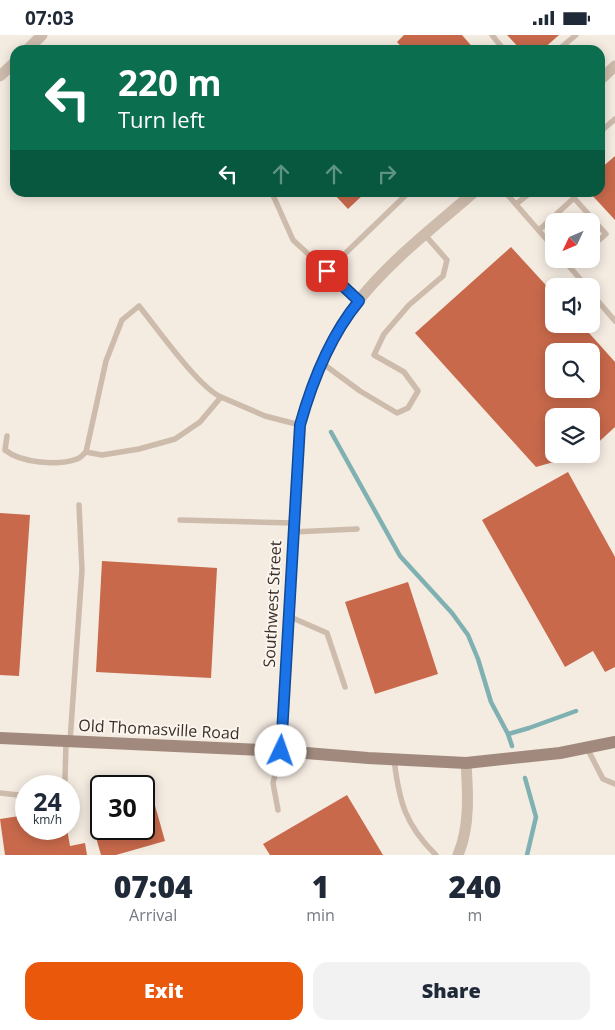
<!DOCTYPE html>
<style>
body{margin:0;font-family:"Open Sans",sans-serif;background:#f2f2f3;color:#1f2937;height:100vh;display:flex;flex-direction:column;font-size:19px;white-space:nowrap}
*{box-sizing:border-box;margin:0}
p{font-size:16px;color:#747a83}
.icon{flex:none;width:28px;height:28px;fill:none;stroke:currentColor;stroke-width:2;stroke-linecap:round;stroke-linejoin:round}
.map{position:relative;height:820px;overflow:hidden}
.sheet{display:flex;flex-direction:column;background:#fff;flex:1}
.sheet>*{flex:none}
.banner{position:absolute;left:10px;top:10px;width:595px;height:152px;border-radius:15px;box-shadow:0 2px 12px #0003;background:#0b6e4f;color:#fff;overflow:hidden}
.needle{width:32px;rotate:226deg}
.tools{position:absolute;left:545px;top:178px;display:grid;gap:10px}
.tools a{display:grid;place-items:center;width:55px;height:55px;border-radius:10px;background:#fff;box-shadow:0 2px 12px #0003;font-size:25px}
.speed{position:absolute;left:15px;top:740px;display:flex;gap:10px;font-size:25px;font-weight:700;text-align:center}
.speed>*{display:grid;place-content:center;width:65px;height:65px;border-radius:50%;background:#fff;box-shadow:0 2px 12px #0003;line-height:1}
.speed small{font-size:12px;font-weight:400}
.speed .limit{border:2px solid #111;border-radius:8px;background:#fff;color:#111}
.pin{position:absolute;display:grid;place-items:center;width:42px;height:42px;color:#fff;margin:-21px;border-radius:10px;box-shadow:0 2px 8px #0006}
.me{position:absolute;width:55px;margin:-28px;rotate:3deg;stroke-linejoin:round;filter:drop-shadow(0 0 4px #0008)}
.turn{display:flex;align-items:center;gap:18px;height:105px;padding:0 25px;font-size:22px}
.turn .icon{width:65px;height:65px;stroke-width:2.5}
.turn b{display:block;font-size:35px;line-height:42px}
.lanes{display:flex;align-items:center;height:48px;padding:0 25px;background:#0003;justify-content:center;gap:25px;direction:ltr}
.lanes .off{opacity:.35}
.eta{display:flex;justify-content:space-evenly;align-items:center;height:85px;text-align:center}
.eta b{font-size:30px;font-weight:800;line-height:35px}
.button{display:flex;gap:10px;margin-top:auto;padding:10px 25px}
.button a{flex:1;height:58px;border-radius:15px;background:#ea580c;color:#fff;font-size:20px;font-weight:800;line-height:58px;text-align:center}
.button a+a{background:#f2f2f3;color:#1f2937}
.status{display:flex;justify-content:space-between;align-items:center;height:35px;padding:0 25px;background:#fff;direction:ltr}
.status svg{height:14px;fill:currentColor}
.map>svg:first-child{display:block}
</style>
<div class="status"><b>07:03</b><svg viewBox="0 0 49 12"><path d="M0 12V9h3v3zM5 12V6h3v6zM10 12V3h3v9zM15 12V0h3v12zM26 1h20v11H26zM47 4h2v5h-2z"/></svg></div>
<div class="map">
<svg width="615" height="820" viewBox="0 0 615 820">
<rect width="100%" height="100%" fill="#f4ebe1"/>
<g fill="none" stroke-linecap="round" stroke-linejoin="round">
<g stroke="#7fb0b2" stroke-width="4.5">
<polyline points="331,397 400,521 452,578 468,600 478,624 491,667 508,699 512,711"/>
<polyline points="508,699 529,693 576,676"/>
<polyline points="525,743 536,782 527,820"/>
</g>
</g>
<g fill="#c8694b" fill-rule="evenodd">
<polygon points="404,0 462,0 475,15 404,15 397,7"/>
<polygon points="507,0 559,0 542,15 521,15"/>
<polygon points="615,121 615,185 590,158 600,158 600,134"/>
<polygon points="333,158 365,158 348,174"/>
<path d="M511,212L554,259V289H581L615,327V392L591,414V381H554V419H582L536,432L415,298ZM554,316H591V354H554Z"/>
<polygon points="568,437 615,522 615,632 605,637 593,616 565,632 482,485"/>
<polygon points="0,478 30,480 19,641 0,640"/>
<polygon points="102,526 217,533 211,643 96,637"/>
<polygon points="408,547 438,639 375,659 345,567"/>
<polygon points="347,760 383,820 270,820 263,809"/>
<polygon points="154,767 165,806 116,820 101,820 91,785 101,782 101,794 144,794 144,770"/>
<polygon points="26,780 26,794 67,794 70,811 85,808 87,820 5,820 0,784"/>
</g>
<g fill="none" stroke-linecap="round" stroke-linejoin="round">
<g stroke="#cdbbac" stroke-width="5.5">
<polyline points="492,0 504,15"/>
<polyline points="558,15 576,0"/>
<polyline points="600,97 615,84"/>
<polyline points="272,158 293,205 359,266"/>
<polyline points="506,158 554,213"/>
<polyline points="516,169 530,158"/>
<polyline points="539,195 574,163 606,199 591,212"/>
<polyline points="563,224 586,251"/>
<polyline points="569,231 578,224"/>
<polyline points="327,236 408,158"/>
<polyline points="591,258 615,286"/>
<polyline points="322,328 360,356 397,378 408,373 418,356 404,337 374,320 384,299 409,270 443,241 447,225 425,200"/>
<path d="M221,362L200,387L175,404L139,414L102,420L86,417L106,326L122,285L139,271C157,293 198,352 221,362L265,381L300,390"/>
<path d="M7,401L5,415C21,428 58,431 77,424C81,423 83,419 86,417"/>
<polyline points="180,485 293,488"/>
<polyline points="293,497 357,494"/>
<polyline points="288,581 327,598 345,652"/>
<polyline points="70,706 82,535 79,470"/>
<polyline points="587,713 603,744 615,749"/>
<path d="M394,724C399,766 405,790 436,820"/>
<polyline points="58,751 65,745 66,707"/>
<polyline points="0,758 18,760 26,759"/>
<polyline points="278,775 273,748 281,716"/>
</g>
<g stroke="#cdbbac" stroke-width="11">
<polyline points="27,15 42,0"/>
<polyline points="0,41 15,27"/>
<polyline points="600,45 615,31"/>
<path d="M281,716L300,390C312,348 328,305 355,270C388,227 433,193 473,158"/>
<path d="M458,820C470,792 468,758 466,728"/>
</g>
<polyline stroke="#a18a7d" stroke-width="12" points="0,703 281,716 368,723 466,728 560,718 615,707"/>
</g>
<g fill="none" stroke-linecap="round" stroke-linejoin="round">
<g stroke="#114b97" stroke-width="12">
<path id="route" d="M281,716L300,390C312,347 330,301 359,266L327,236"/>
</g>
<use href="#route" stroke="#1a73e8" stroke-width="9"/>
</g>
<g text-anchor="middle" stroke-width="4" stroke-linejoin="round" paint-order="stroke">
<g font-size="16" fill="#3b302b" stroke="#fbf5ee">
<text transform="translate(272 569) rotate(-87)" y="6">Southwest Street</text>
<text transform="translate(159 694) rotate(3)" y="6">Old Thomasville Road</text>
</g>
</g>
</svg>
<div class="tools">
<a><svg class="needle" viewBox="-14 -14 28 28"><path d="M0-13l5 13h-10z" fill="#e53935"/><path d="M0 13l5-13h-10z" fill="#747a83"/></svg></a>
<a><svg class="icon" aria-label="sound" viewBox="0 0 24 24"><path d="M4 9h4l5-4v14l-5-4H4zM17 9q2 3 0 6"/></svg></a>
<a><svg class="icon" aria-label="search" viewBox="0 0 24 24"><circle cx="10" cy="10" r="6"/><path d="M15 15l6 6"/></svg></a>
<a><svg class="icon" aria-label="layers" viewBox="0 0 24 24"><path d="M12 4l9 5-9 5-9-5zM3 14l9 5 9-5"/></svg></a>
</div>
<div class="speed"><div>24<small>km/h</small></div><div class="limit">30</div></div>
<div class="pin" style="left:327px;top:236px;background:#d93025"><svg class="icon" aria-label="arrive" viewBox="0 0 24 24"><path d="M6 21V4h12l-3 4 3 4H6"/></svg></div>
<svg class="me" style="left:281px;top:716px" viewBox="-20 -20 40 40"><circle r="19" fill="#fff"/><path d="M0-13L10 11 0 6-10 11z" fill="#1a73e8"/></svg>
<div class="banner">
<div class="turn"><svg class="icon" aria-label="left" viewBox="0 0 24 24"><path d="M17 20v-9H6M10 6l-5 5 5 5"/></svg><div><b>220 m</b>Turn left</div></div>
<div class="lanes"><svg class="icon" aria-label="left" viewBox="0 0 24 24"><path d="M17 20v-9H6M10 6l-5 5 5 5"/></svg><svg class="icon off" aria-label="ahead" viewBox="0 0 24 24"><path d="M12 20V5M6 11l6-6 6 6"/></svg><svg class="icon off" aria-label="ahead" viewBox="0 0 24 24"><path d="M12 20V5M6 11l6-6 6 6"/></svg><svg class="icon off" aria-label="right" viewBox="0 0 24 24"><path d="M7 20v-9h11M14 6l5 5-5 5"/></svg></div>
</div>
</div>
<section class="sheet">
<div class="eta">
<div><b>07:04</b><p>Arrival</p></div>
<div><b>1</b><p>min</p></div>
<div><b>240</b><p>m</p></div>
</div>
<div class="button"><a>Exit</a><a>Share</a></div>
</section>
